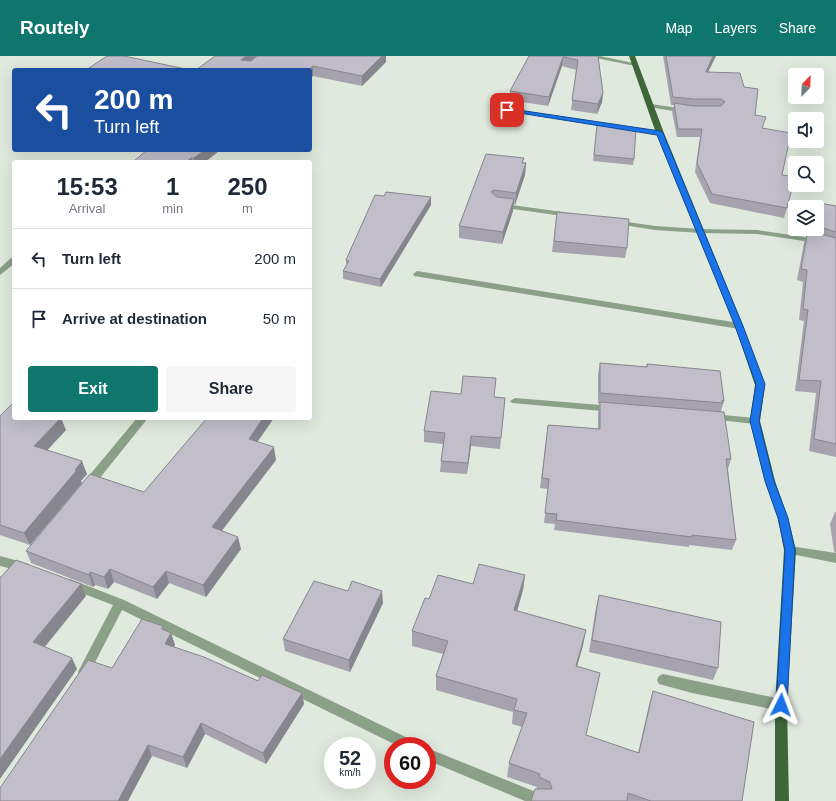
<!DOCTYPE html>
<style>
body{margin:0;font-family:Helvetica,sans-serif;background:#f6f6f7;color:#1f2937;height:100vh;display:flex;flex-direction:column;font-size:15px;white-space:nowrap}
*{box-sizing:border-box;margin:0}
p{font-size:13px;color:#747a83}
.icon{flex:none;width:22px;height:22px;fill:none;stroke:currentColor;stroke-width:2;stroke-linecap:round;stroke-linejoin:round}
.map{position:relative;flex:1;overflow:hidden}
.sheet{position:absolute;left:12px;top:104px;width:300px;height:260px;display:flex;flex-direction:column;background:#fff;border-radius:4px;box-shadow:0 4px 16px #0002}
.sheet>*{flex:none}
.top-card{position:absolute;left:12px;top:12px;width:300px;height:84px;border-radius:4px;box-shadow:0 4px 16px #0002;background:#1a4fa0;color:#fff;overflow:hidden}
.needle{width:26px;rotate:23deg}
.controls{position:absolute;left:788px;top:12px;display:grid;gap:8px}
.controls a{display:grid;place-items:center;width:36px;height:36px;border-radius:4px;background:#fff;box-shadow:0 4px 16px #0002;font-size:20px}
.speed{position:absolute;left:324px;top:681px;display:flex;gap:8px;font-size:20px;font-weight:700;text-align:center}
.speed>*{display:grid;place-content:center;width:52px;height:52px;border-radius:50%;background:#fff;box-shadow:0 4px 16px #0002;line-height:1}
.speed small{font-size:10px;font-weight:400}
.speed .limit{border:6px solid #d22;background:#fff;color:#111}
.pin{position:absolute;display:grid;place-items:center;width:34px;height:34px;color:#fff;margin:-17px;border-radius:8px;box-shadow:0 2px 6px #0006}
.me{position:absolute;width:44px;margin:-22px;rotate:3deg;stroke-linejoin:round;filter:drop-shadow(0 0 3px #0008)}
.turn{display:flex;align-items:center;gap:14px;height:84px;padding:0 16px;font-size:18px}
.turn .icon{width:52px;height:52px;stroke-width:2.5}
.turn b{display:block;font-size:28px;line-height:34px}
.eta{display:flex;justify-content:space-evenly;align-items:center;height:68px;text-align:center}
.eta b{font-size:24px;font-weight:700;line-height:28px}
.cta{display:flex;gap:8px;margin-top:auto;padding:8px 16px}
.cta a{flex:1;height:46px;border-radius:4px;background:#0f766e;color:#fff;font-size:16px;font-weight:700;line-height:46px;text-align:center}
.cta a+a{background:#f6f6f7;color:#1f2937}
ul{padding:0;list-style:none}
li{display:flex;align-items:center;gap:12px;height:60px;padding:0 16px;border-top:1px solid #e0e1e3}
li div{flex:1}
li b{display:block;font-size:15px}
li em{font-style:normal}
header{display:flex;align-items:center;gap:24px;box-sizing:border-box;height:56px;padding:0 20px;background:#0f766e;color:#fff}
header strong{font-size:19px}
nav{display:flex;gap:22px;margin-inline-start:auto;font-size:14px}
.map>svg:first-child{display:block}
</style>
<header>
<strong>Routely</strong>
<nav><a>Map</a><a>Layers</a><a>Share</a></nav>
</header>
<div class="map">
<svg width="836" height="745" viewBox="0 0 836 745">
<rect width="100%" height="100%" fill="#e0e9de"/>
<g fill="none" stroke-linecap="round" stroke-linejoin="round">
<g fill="#8aa087" fill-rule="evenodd">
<polygon points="507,52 660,75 664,77 660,79 505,55 505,53"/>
<polygon points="697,173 757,174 804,181 836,189 836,193 804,185 757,178 700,177 696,175"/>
<polygon points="417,215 739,267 743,270 739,273 414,220 413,218"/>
<polygon points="515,342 613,350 618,353 613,356 512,347 510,345"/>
<polygon points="712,358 755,362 760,365 755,368 709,363 707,361"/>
</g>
<g fill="#8aa087" fill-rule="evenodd">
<polygon points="586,0 600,0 638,8 635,10"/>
<polygon points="651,48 685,53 688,55 685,57 649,51 649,49"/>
<polygon points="497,147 570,157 574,159 570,161 500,151 496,149"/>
<polygon points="614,164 655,170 700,173 704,175 700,177 655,174 617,168 614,168"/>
<polygon points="11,202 14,202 14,208 0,219 0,212"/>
<polygon points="137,362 148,362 91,433 83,433 82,430 83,427"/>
<polygon points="790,490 836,497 836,507 786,497 784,494 786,491"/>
<polygon points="0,500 29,508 31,511 29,514 25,516 0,510"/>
<polygon points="70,523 124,544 416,686 418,690 398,690 122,554 88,620 84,621 80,620 78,616 113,549 66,531 64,528 66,525"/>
<polygon points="663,618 781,643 786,645 787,649 786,653 781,655 692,637 659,628 657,624 659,620"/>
<polygon points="427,692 546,740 548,745 525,745 427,704"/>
</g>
<polygon fill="#3e6639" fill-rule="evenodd" points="629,0 635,0 664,77 743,270 765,329 760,365 775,425 788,462 796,494 787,649 789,745 775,745 775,649 784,494 778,462 765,425 750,365 755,329 735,270 656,77"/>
</g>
<g fill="#a6a3ae">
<polygon points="215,0 386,0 386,6 362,30 313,20 310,23 310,14"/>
<polygon points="529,0 598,0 603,37 602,46 597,58 571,54 576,14 562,10 548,50 509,44 510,35"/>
<polygon points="663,0 716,0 708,16 744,31 755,59 763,73 782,119 787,152 784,162 710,147 695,116 700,81 677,81 672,56 674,49 671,49"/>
<polygon points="597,69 634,103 633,109 593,105"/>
<polygon points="220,94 205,106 133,106"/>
<polygon points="486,98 526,107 525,119 515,149 514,148 513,155 502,188 459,182 459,170"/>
<polygon points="384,140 431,141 431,149 381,231 343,223 343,215 346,210 346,204"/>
<polygon points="814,146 836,150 836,401 809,395 816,337 795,335 804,265 799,264 803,226 797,224 804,187 806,180 807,173 817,173 817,151 812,151"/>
<polygon points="557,156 627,192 625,202 552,196"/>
<polygon points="600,307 646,311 647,308 724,345 721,355 720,356 731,403 728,413 736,484 732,494 689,489 689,491 554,474 555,468 544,467 548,433 540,432 548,369 598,373 598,356 600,348 598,347 598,318"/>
<polygon points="505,342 500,393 471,390 467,418 440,416 441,405 443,388 424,386 424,375"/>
<polygon points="0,360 66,374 47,394 87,418 81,425 82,427 30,489 0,479"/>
<polygon points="257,386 276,404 222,475 241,493 206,541 169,527 157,543 114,526 108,533 95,529 93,531 31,507 26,495 144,436"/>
<polygon points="835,456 836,456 836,497 834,495 830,468"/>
<polygon points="525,519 523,534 517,555 586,574 583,589 577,610 586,679 638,697 649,649 653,635 742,745 531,745 537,731 507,721 509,707 522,671 512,668 513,656 436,634 436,620 443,598 412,590 412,575 429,543 473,528"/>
<polygon points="599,539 718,612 713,624 589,596 596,551"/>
<polygon points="383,547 350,616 285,595 283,583"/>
<polygon points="164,574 171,577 175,589 173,591 258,625 302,637 304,648 266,708 205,678 187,712 152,700 112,612"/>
</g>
<g fill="#87858d">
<polygon points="246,0 258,0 242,14 241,4"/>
<polygon points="382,0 386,0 386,6 362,30 362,20"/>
<polygon points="713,0 716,0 704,24 706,16"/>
<polygon points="563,1 562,10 548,50 549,41"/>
<polygon points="313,10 313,20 310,23 310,14 308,14"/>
<polygon points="603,37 602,46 597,58 598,48"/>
<polygon points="205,94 220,94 205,106 194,106 194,102"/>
<polygon points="191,102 192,106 186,106"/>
<polygon points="526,107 525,119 515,149 516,137"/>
<polygon points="431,141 431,149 381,231 380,223"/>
<polygon points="514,143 513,155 502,188 503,176"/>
<polygon points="61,362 66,374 39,403 34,390"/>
<polygon points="263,362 274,362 251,395 249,383"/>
<polygon points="471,380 471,390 467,418 468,407"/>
<polygon points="274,391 276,404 215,483 212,471"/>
<polygon points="82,405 87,418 81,425 82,427 30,489 24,477"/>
<polygon points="238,481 241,493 206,541 203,529"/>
<polygon points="110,513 114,526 108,533 104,521"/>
<polygon points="166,515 169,527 157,543 153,531"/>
<polygon points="90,516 95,529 93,531 89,519"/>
<polygon points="525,519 523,534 513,569 514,554"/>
<polygon points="81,528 86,540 39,598 33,586"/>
<polygon points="382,535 383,547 350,616 349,604"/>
<polygon points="586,574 583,589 573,625 576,610"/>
<polygon points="171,577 175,589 168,600 165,588"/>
<polygon points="72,602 77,613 0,723 0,703"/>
<polygon points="302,637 304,648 266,708 263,697"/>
<polygon points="201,667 205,678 187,712 183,701"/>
<polygon points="148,689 152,700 128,745 118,745"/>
</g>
<g fill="#c1beca" stroke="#87858d">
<polygon points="107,0 124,0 190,14 86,14"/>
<polygon points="215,0 246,0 241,4 251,5 257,0 382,0 362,20 313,10 308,14 196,14"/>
<polygon points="529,0 598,0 603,37 598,48 572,44 578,4 563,1 549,41 510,35"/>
<polygon points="666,0 713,0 706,16 740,17 744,31 758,33 755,59 766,61 762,72 791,77 782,119 795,121 787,152 712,138 697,107 702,73 678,73 674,47 693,50 721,50 725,46 721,43 693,43 673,41"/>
<polygon points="597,69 636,72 634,103 594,99"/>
<polygon points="147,94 205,94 194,102 191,102 186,106 133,106"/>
<polygon points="486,98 524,102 522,107 526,107 516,137 494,134 491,136 497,141 514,143 503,176 459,170"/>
<polygon points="386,136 431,141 380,223 343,215 349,205 346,204 375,139 384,140"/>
<polygon points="814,146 836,150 836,176 817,170 817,151 813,151"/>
<polygon points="557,156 629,163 627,192 554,185"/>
<polygon points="808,175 836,182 836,388 814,383 821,325 799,324 808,254 803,253 807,214 801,213"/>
<polygon points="600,307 647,311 647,308 720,315 724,345 722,344 723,347 600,337"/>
<polygon points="463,320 496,322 494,341 505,342 501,382 471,380 468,407 441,405 445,377 424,375 431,335 461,338"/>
<polygon points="14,346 14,362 61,362 34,390 82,405 75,414 77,414 24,477 0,469 0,360"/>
<polygon points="600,346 724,356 731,403 726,403 736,484 692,479 692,481 556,464 557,458 545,457 549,423 542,422 548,369 600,373"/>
<polygon points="207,362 263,362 249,383 274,391 212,471 238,481 203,529 166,515 153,531 110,513 104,521 90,516 89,519 26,495 90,418 144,436"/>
<polygon points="16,504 81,528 33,586 72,602 0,703 0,521 1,521"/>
<polygon points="479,508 525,519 514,554 586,574 576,610 600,617 586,679 639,697 653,635 754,666 742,745 651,745 628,737 627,745 531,745 535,733 552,733 550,726 539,721 540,718 509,707 527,657 514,654 517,643 436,620 448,585 412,575 425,542 429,543 438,519 473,528"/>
<polygon points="314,525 348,535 352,525 382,535 349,604 283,583"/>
<polygon points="599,539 721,566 718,612 592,584"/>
<polygon points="142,563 163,570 162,573 171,577 165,588 204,601 258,625 262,619 302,637 263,697 201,667 183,701 148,689 118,745 0,745 0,732 88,604 112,612"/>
</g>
<polygon fill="#1a73e8" stroke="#114b97" points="505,52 660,75 663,77 743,270 765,328 759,365 774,425 788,462 795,494 787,649 786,653 781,654 777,653 776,649 785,494 778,462 765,425 750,365 756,328 735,270 657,79 507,55 505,55"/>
</svg>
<div class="controls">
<a><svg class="needle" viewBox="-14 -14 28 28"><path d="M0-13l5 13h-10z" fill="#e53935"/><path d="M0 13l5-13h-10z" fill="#747a83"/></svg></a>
<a><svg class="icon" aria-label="sound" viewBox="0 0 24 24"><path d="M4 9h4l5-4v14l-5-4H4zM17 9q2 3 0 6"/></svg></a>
<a><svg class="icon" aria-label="search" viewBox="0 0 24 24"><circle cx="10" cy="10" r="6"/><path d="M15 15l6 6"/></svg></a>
<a><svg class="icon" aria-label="layers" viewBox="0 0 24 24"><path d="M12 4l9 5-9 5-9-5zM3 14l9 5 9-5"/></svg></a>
</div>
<div class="speed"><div>52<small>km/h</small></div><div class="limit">60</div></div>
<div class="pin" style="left:507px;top:54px;background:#d93025"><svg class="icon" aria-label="arrive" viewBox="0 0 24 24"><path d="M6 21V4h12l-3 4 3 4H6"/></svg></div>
<svg class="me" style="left:781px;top:649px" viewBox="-20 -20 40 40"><path d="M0-17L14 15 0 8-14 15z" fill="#1a73e8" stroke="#fff" stroke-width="4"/></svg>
<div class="top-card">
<div class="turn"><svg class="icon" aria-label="left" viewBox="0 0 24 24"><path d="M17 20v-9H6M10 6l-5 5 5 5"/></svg><div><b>200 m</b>Turn left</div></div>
</div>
<section class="sheet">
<div class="eta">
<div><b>15:53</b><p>Arrival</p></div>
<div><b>1</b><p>min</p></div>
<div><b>250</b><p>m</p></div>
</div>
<ul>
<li><svg class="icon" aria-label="left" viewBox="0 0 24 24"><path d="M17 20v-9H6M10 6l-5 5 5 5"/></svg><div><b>Turn left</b></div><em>200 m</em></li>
<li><svg class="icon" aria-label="arrive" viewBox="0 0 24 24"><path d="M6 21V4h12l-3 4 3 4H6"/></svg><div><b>Arrive at destination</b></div><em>50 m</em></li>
</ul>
<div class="cta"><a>Exit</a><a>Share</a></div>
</section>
</div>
